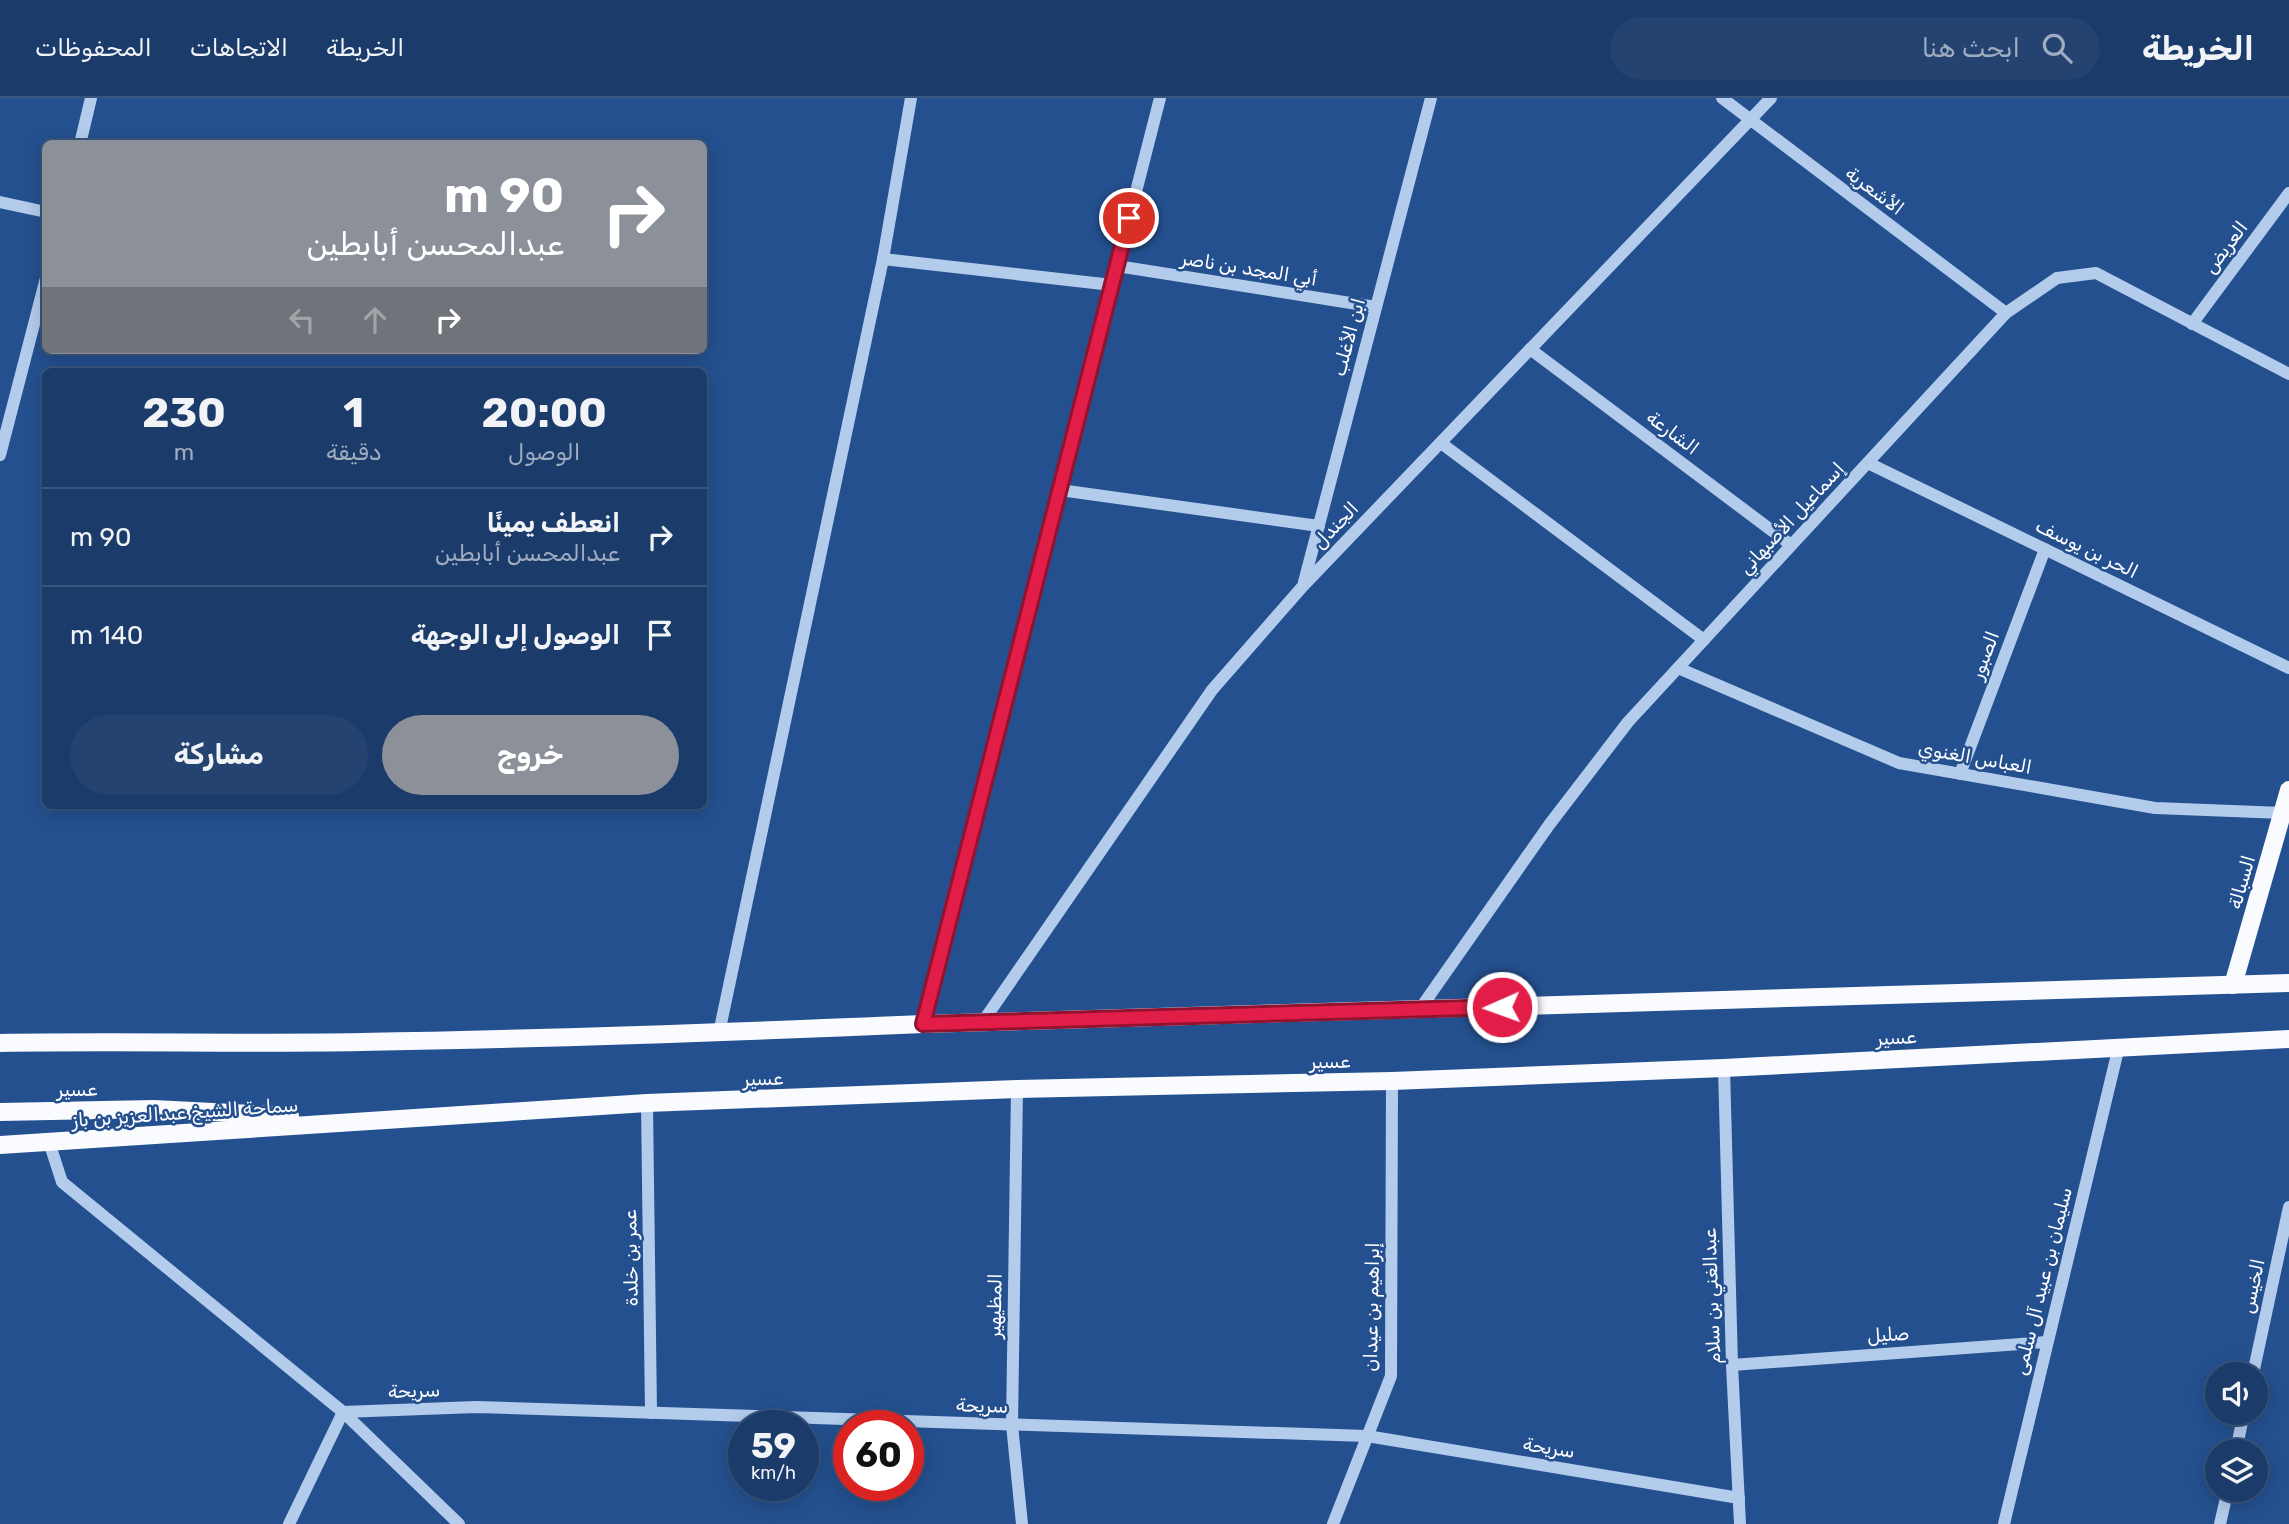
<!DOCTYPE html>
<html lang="ar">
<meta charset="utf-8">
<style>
body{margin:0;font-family:Rubik,"Noto Sans Arabic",sans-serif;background:#244371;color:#f1f3f6;direction:rtl;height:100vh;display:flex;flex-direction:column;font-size:26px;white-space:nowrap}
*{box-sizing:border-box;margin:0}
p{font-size:23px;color:#a0adc1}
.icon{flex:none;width:38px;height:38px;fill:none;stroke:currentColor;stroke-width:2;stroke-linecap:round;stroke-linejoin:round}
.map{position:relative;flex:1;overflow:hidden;direction:ltr}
.side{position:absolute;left:42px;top:270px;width:665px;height:441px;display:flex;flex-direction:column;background:#1b3c6b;border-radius:10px;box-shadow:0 4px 18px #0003,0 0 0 2px #39567e;direction:rtl}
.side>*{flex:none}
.guide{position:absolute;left:42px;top:42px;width:665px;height:214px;border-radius:10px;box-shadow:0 4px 18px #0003,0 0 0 2px #39567e;direction:rtl;background:#8c9099;color:#fff;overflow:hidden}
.buttons{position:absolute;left:2205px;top:1264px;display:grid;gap:14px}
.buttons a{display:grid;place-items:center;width:63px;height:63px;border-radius:50%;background:#1b3c6b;box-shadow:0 4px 18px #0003,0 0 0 2px #39567e;font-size:35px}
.speed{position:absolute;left:728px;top:1312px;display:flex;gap:14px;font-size:35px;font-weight:700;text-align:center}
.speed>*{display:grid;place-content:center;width:91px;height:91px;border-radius:50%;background:#1b3c6b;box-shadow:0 4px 18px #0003,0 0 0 2px #39567e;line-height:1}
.speed small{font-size:18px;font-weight:400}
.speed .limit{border:10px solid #d22;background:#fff;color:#111}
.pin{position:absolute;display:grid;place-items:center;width:60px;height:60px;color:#fff;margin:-30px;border:4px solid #fff;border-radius:50%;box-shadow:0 2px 7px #0007}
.me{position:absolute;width:77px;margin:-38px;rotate:268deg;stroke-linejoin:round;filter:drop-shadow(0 0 5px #0008)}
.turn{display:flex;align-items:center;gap:24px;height:147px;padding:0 28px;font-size:32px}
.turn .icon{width:91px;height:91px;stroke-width:2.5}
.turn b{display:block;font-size:49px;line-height:60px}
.lanes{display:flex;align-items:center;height:66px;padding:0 28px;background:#0003;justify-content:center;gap:35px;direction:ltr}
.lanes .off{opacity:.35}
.eta{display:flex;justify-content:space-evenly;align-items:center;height:119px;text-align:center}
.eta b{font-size:42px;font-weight:700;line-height:49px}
.button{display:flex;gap:14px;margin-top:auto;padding:14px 28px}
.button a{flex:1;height:80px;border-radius:42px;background:#8c9099;color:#fff;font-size:28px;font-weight:700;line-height:80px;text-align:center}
.button a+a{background:#244371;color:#f1f3f6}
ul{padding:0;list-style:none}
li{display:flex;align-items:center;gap:21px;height:98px;padding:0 28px;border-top:2px solid #39567e}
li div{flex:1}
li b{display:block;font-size:26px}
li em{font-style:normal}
header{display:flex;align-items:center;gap:42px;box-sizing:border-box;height:98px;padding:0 35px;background:#1b3c6b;border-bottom:2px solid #39567e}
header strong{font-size:33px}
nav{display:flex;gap:38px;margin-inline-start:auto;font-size:24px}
.search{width:490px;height:63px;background:#244371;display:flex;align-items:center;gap:18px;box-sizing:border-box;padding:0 24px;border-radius:38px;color:#a0adc1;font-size:26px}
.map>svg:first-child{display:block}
</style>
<header>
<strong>الخريطة</strong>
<div class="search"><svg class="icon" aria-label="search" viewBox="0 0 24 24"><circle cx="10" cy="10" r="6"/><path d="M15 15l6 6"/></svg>ابحث هنا</div>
<nav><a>الخريطة</a><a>الاتجاهات</a><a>المحفوظات</a></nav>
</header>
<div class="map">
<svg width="2289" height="1426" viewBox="0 0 2289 1426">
<rect width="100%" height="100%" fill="#24508f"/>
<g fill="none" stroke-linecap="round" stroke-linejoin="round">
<g stroke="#b4ccec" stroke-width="12">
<polyline points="1722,0 2006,215"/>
<polyline points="80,46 91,0"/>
<polyline points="0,104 46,114"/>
<polyline points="883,161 1112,187"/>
<polyline points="1117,168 1376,209"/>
<polyline points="2192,226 2289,95"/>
<polyline points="1530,251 1791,447"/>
<polyline points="1441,345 1704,542"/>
<polyline points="0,357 46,180"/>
<polyline points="1868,365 2289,570"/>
<polyline points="1060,392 1319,428"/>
<polyline points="1304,484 1431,0"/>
<polyline points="1678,570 1899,665 2155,710 2283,715"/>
<polyline points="1960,676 2045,451"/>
<polyline points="1420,911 1549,727 1628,624 2006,215 2057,180 2096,175 2289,276"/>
<polyline points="982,925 1212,592 1303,488 1771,0"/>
<polyline points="923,926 1160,0"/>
<polyline points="719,935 883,161 911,0"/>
<polyline points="1724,970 1732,1267 1740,1426"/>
<polyline points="1017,991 1012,1327 1022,1426"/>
<polyline points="647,1005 651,1315"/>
<polyline points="49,1044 62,1084 343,1314 459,1426"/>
<polyline points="1732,1267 2047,1244"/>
<polyline points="2253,1276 2289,1109"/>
<polyline points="343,1314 476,1309 1367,1338 1739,1400"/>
<polyline points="2236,1353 2244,1314"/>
<polyline points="289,1426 343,1314"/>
<polyline points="1333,1426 1391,1278 1392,983"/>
<polyline points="2004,1426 2119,948"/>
<polyline points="2220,1426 2228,1391"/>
</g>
<g stroke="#f9fbff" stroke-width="18">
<polyline points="2233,887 2289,692"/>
<path d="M0,945C120,943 241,946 361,944C548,941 736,934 923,926L2289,885"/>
<polyline points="0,1014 154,1011 290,1018"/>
<polyline points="0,1047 647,1005 1017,991 1392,983 1724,970 2289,941"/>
</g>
</g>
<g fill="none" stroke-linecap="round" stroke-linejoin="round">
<g stroke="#92132f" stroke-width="18">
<polyline id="route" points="1129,120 923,926 1502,909"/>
</g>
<use href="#route" stroke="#e11d48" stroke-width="12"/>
</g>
<g text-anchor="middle" stroke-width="5" stroke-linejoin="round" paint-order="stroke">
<g font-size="19" fill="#fff" stroke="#24508f">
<text transform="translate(1875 92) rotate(37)" y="7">الأشعرية</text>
<text transform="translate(2225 149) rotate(-53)" y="7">العريض</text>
<text transform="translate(1249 170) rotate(9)" y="7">أبي المجد بن ناصر</text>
<text transform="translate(1348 239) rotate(-75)" y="7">ابن الأغلب</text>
<text transform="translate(1673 334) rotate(37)" y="7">الشارعة</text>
<text transform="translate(1791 420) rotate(-47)" y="7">إسماعيل الأصبهاني</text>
<text transform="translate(1335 427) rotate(-46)" y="7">الجندل</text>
<text transform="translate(2087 450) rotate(26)" y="7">الحر بن يوسف</text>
<text transform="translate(1984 557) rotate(-69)" y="7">الصبور</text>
<text transform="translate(1975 659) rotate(10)" y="7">العباس الغنوي</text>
<text transform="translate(2241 784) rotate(-74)" y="7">السبالة</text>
<text transform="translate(1896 939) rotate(-3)" y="7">عسير</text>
<text transform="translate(1330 963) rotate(-1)" y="7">عسير</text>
<text transform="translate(763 980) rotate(-2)" y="7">عسير</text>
<text transform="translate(77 991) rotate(-1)" y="7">عسير</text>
<text transform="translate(185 1014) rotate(-4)" y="7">سماحة الشيخ عبدالعزيز بن باز</text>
<text transform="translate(630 1160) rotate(-91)" y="7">عمر بن خلدة</text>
<text transform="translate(2042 1183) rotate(-76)" y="7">سليمان بن عبيد آل سلمى</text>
<text transform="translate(2252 1188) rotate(-78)" y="7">الخيس</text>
<text transform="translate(1711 1198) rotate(-92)" y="7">عبدالغني بن سلام</text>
<text transform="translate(994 1208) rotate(-89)" y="7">المظيهير</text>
<text transform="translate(1371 1209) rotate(-89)" y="7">إبراهيم بن عيدان</text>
<text transform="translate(1888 1236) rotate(-4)" y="7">صليل</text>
<text transform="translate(414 1292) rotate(-2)" y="7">سريحة</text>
<text transform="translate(982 1307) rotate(2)" y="7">سريحة</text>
<text transform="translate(1549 1349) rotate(9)" y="7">سريحة</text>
</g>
</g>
</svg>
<div class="buttons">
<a><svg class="icon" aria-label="sound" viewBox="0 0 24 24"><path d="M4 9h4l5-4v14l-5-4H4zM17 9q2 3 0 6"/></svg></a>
<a><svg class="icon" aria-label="layers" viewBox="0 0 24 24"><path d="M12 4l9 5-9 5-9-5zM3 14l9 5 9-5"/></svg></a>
</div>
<div class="speed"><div>59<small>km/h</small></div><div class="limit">60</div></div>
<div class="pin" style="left:1129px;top:120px;background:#d93025"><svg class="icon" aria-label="arrive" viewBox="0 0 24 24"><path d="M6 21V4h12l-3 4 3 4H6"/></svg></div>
<svg class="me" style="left:1502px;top:909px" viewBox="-20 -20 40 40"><circle r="17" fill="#e11d48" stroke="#fff" stroke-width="3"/><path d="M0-11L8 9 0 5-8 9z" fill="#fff"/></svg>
<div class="guide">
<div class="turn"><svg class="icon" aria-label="right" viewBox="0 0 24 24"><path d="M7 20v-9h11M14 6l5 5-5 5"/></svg><div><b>90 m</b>عبدالمحسن أبابطين</div></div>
<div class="lanes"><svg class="icon off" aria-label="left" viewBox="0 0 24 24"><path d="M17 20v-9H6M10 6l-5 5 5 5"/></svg><svg class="icon off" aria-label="ahead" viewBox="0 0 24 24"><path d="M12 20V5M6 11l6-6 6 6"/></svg><svg class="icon" aria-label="right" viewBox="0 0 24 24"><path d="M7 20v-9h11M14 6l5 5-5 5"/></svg></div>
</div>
<section class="side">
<div class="eta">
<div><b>20:00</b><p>الوصول</p></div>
<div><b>1</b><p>دقيقة</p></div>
<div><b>230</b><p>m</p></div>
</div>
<ul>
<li><svg class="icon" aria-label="right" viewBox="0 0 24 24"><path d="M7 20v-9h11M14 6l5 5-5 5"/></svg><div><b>انعطف يمينًا</b><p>عبدالمحسن أبابطين</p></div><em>90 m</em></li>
<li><svg class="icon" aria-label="arrive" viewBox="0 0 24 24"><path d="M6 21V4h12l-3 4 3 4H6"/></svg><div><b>الوصول إلى الوجهة</b></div><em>140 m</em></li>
</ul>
<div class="button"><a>خروج</a><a>مشاركة</a></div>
</section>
</div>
